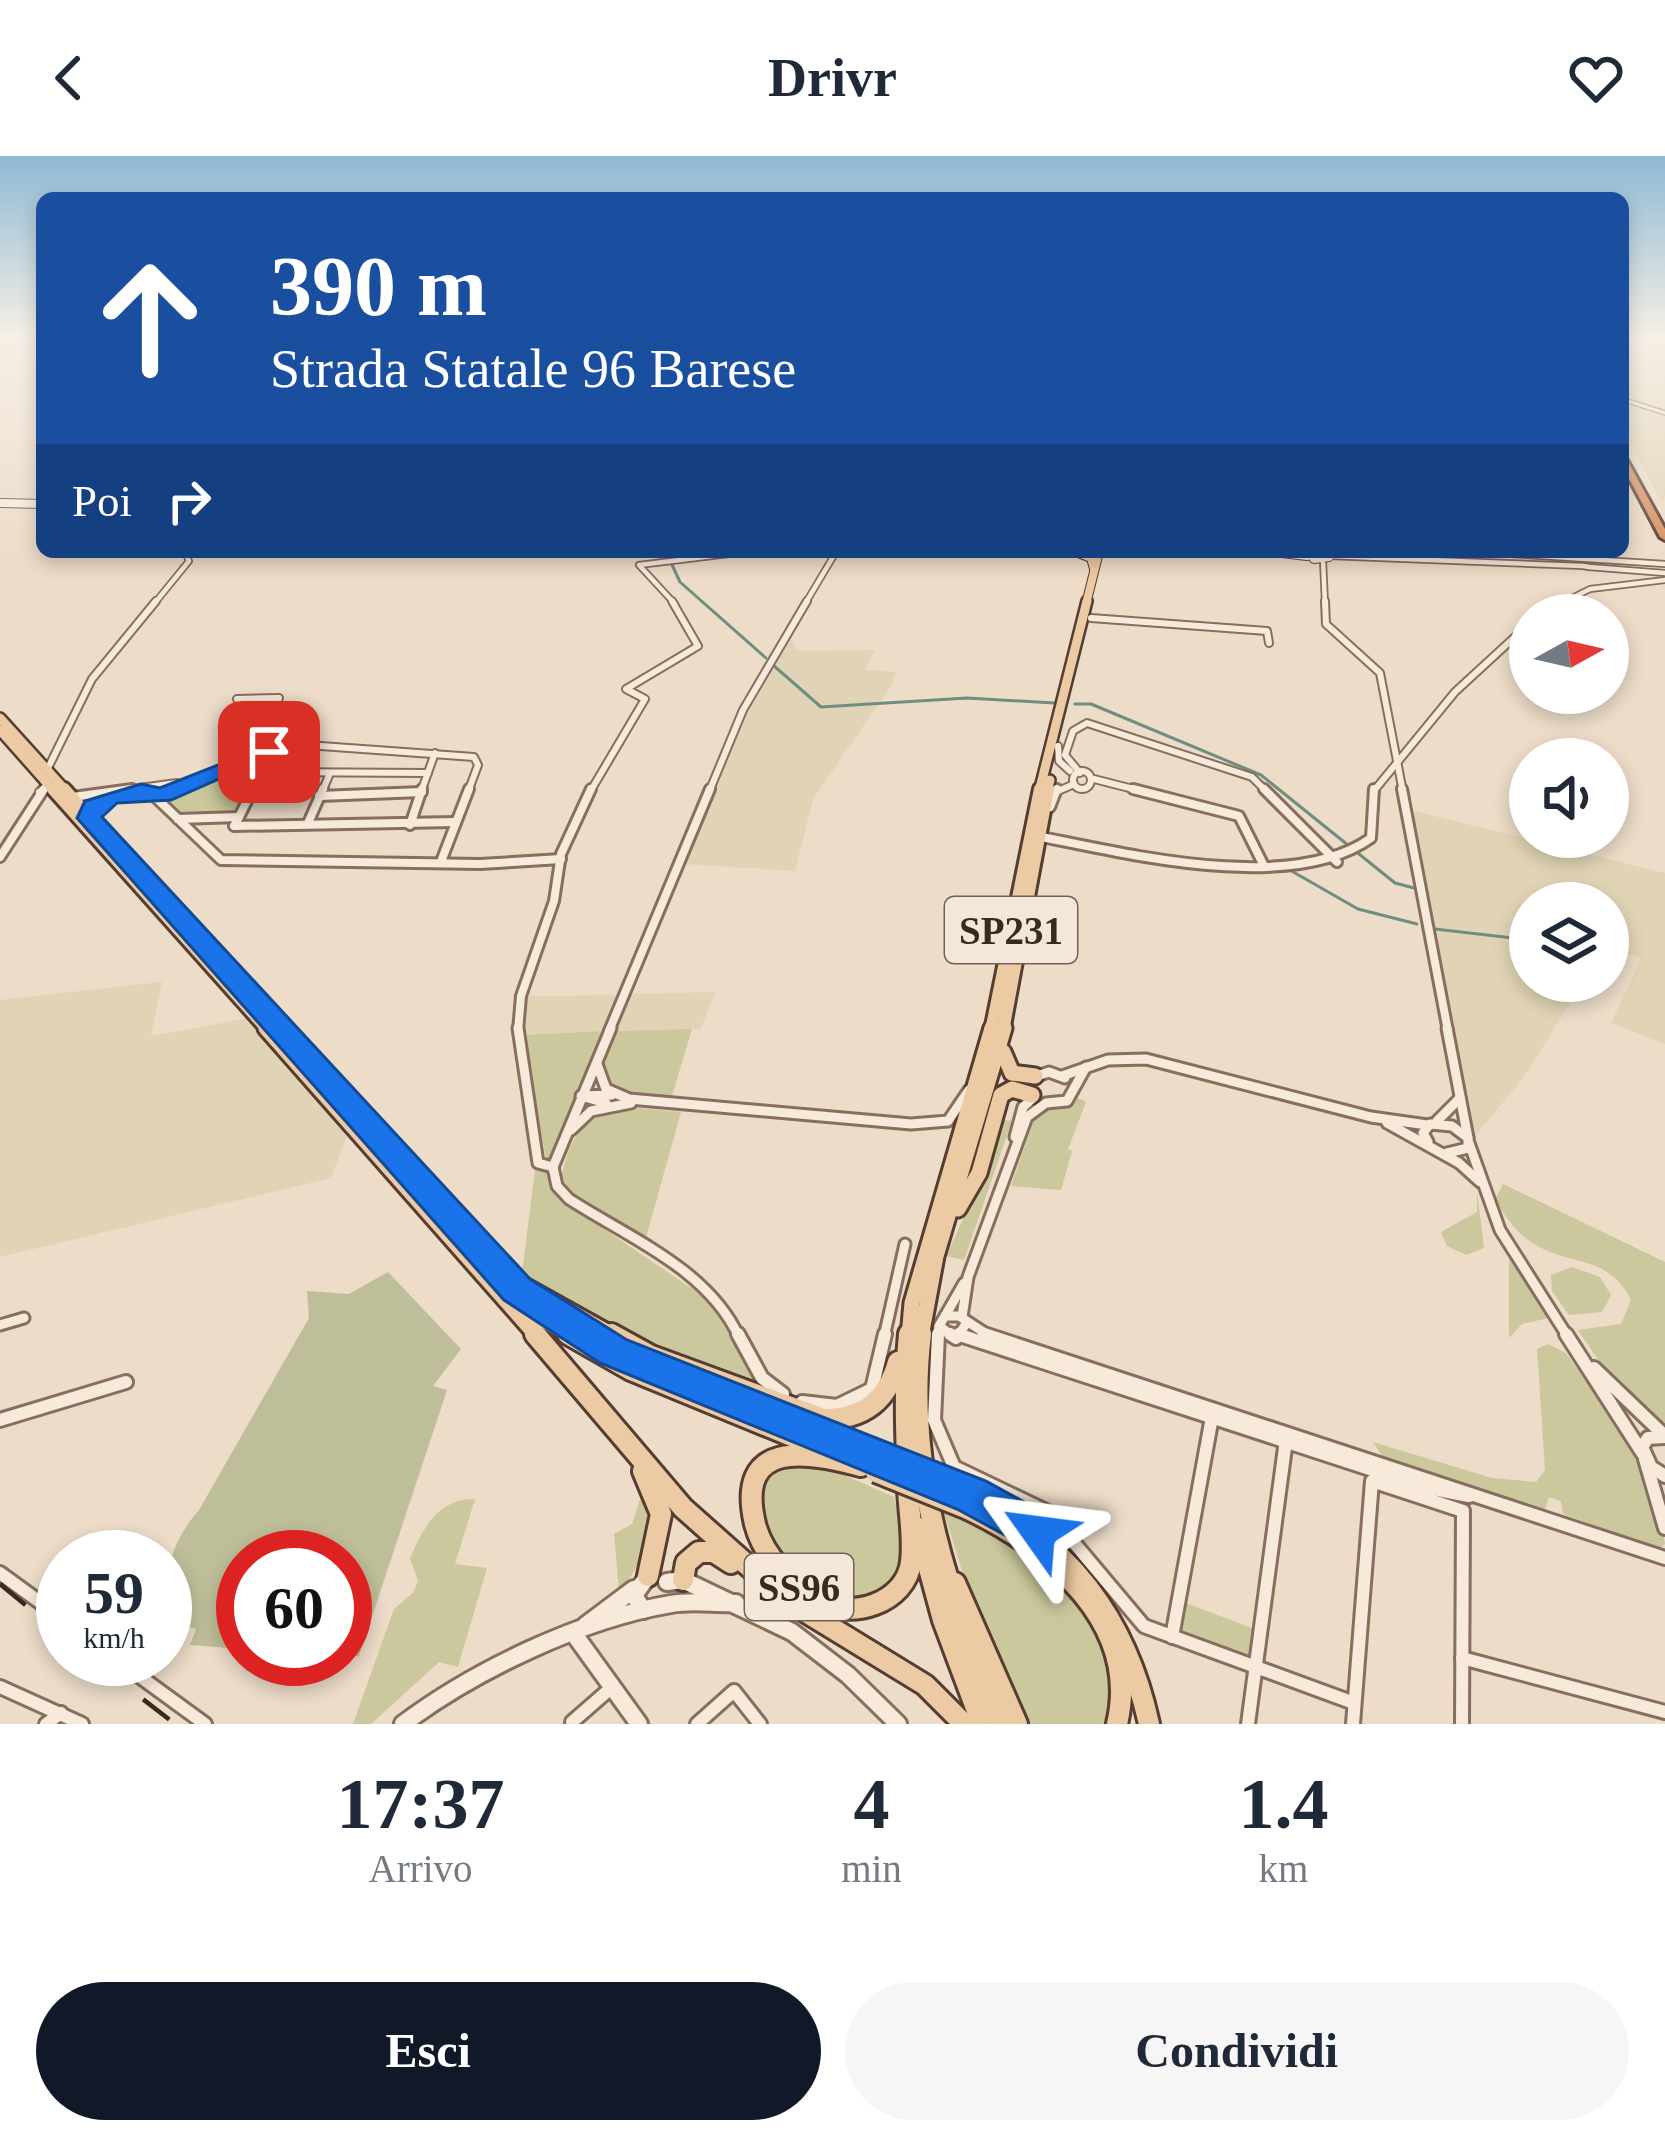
<!DOCTYPE html>
<html lang="it">
<style>
body{margin:0;font-family:Georgia,serif;background:#f6f6f7;color:#1f2937;height:100vh;display:flex;flex-direction:column;font-size:45px;white-space:nowrap}
*{box-sizing:border-box;margin:0}
p{font-size:39px;color:#747a83}
.icon{flex:none;width:66px;height:66px;fill:none;stroke:currentColor;stroke-width:2;stroke-linecap:round;stroke-linejoin:round}
.map{position:relative;height:1568px;overflow:hidden}
.panel{display:flex;flex-direction:column;background:#fff;flex:1}
.panel>*{flex:none}
.hud{position:absolute;left:36px;top:36px;width:1593px;height:366px;border-radius:18px;box-shadow:0 6px 18px #0003;background:#1a4fa0;color:#fff;overflow:hidden}
.needle{width:78px;rotate:82deg}
.buttons{position:absolute;left:1509px;top:438px;display:grid;gap:24px}
.buttons a{display:grid;place-items:center;width:120px;height:120px;border-radius:50%;background:#fff;box-shadow:0 6px 18px #0003;font-size:60px}
.speed{position:absolute;left:36px;top:1374px;display:flex;gap:24px;font-size:60px;font-weight:700;text-align:center}
.speed>*{display:grid;place-content:center;width:156px;height:156px;border-radius:50%;background:#fff;box-shadow:0 6px 18px #0003;line-height:1}
.speed small{font-size:30px;font-weight:400}
.speed .limit{border:18px solid #d22;background:#fff;color:#111}
.pin{position:absolute;display:grid;place-items:center;width:102px;height:102px;color:#fff;margin:-51px;border-radius:24px;box-shadow:0 6px 18px #0006}
.me{position:absolute;width:132px;margin:-66px;rotate:301deg;stroke-linejoin:round;filter:drop-shadow(0 0 9px #0008)}
.turn{display:flex;align-items:center;gap:42px;height:252px;padding:0 36px;font-size:54px}
.turn .icon{width:156px;height:156px;stroke-width:2.5}
.turn b{display:block;font-size:84px;line-height:102px}
.then{display:flex;align-items:center;height:114px;padding:0 36px;background:#0003;gap:24px;font-size:45px}
.eta{display:flex;justify-content:space-evenly;align-items:center;height:204px;text-align:center}
.eta b{font-size:72px;font-weight:600;line-height:84px}
.button{display:flex;gap:24px;margin-top:auto;padding:24px 36px}
.button a{flex:1;height:138px;border-radius:72px;background:#111827;color:#fff;font-size:48px;font-weight:600;line-height:138px;text-align:center}
.button a+a{background:#f6f6f7;color:#1f2937}
header{display:flex;justify-content:space-between;align-items:center;height:156px;padding:0 36px;background:#fff;font-size:54px;font-weight:600}
.map>svg:first-child{display:block}
</style>
<header><svg class="icon" aria-label="back" viewBox="0 0 24 24"><path d="M15 5l-7 7 7 7"/></svg>Drivr<svg class="icon" aria-label="heart" viewBox="0 0 24 24"><path d="M12 20l-8-8c-3-5 5-10 8-4 3-6 11-1 8 4z"/></svg></header>
<div class="map">
<svg width="1665" height="1568" viewBox="0 0 1665 1568">
<rect width="100%" height="100%" fill="#ecdcc8"/>
<g fill="#e1d4b6">
<polygon points="1665,183 1665,340 1662,347 1623,274 1623,184"/>
<polygon points="789,479 797,495 875,494 865,514 896,516 891,530 813,643 795,715 683,708 742,565"/>
<polygon points="1406,653 1665,717 1665,888 1611,867 1641,803 1608,788 1608,747 1530,747 1530,825 1584,825 1524,921 1469,987"/>
<polygon points="162,826 151,880 250,862 349,975 331,1022 0,1101 0,844"/>
<polygon points="715,836 701,873 615,875 631,838"/>
<polygon points="618,839 603,875 522,879 528,840"/>
</g>
<g fill="#cac89c">
<polygon points="266,600 237,659 179,662 168,648 176,633"/>
<polygon points="692,873 671,943 629,939 605,925 602,906 615,875"/>
<polygon points="603,875 549,1003 546,1002 522,879"/>
<polygon points="1078,942 1086,946 1068,993 1072,995 1061,1034 1011,1030 1036,958"/>
<path d="M629,951L681,956L645,1085L569,1037L561,1023C569,980 584,958 629,951Z"/>
<polygon points="999,963 1012,965 964,1104 946,1100 984,1018"/>
<polygon points="535,1014 548,1015 561,1044 706,1142 727,1165 751,1218 771,1237 603,1169 513,1118 523,1110"/>
<path d="M1503,1028L1665,1106V1272L1605,1214L1578,1174L1621,1168L1631,1144C1608,1098 1572,1111 1534,1088C1517,1078 1505,1060 1495,1044Z"/>
<polygon points="1477,1035 1484,1092 1466,1099 1447,1090 1441,1076 1477,1056"/>
<polygon points="1509,1098 1549,1162 1522,1168 1509,1182"/>
<polygon points="1572,1111 1600,1121 1611,1139 1602,1156 1569,1159 1552,1135 1551,1119"/>
<polygon points="1548,1188 1566,1197 1639,1300 1663,1376 1665,1388 1659,1393 1563,1358 1561,1345 1549,1341 1544,1356 1386,1306 1373,1286 1492,1322 1536,1326 1545,1314 1537,1193"/>
<path d="M810,1304L894,1341C903,1382 910,1409 880,1442C867,1443 845,1448 832,1444C773,1423 716,1316 810,1304Z"/>
<path d="M642,1337L650,1343C653,1381 645,1407 619,1434L614,1378L632,1368Z"/>
<path d="M475,1343L455,1408L487,1412L458,1511L439,1506L371,1568H353L394,1453L413,1437L418,1425L410,1402C423,1372 439,1342 475,1343Z"/>
<path d="M943,1353C964,1362 992,1369 1011,1382C1060,1416 1142,1504 1105,1568H1028L1023,1563L976,1460Z"/>
<polygon points="1186,1447 1252,1472 1248,1501 1181,1476"/>
</g>
<path fill="#bfbe9a" d="M388,1116L461,1193L433,1230L447,1234L359,1500L345,1499V1401H243V1493L190,1489L196,1473L165,1462C165,1417 169,1389 199,1354L309,1162L307,1135L349,1138Z"/>
<g fill="none" stroke-linecap="round" stroke-linejoin="round">
<g stroke="#6f8e82" stroke-width="3">
<polyline points="666,396 680,426 766,502"/>
<polyline points="773,509 821,551 967,542 1054,547"/>
<polyline points="1075,548 1091,548 1261,619 1395,727 1414,732"/>
<polyline points="1288,713 1358,753 1417,768"/>
<polyline points="1435,773 1530,784"/>
</g>
<g stroke="#876e5e" stroke-width="6">
<polyline id="minor-far5" points="1625,244 1665,257"/>
</g>
<g stroke="#876e5e" stroke-width="8">
<g id="minor-far4">
<polyline points="1479,396 1665,408"/>
<polyline points="1329,400 1583,410"/>
<polyline points="1323,404 1325,448"/>
<polyline points="1589,411 1665,417"/>
<polyline points="154,448 189,405 185,396"/>
<polyline points="675,448 639,409 745,396"/>
<polyline points="805,448 836,396"/>
<polyline points="1560,448 1590,433 1665,424"/>
</g>
</g>
<g stroke="#876e5e" stroke-width="10">
<g id="minor-far3">
<polyline points="1325,445 1326,468 1380,517 1403,636"/>
<polyline points="1538,459 1566,445"/>
<polyline points="1091,462 1267,475 1269,487"/>
<polyline points="237,543 279,542 246,604"/>
<polyline points="1058,590 1059,605 1070,615"/>
<polyline points="47,614 92,523 156,445"/>
<circle cx="1082" cy="624" r="9"/>
<polyline points="1080,617 1065,599 1073,575 1087,567 1252,621 1267,636"/>
<polyline points="1094,623 1145,636"/>
<polyline points="171,633 293,588 474,601 478,609 468,636"/>
<polyline points="39,636 50,630"/>
<polyline points="110,636 177,627"/>
<polyline points="251,636 261,616 428,617"/>
<polyline points="322,636 330,617"/>
<polyline points="421,636 435,597"/>
<polyline points="590,636 645,543 626,533 698,490 672,445"/>
<polyline points="709,636 743,554 807,445"/>
<polyline points="1056,636 1074,628"/>
<polyline points="1373,636 1455,536 1530,467"/>
</g>
</g>
<g stroke="#876e5e" stroke-width="14">
<g id="minor-far2">
<polyline points="1133,633 1239,660 1263,708"/>
<polyline points="1264,633 1337,706"/>
<polyline points="1402,633 1448,875"/>
<polyline points="152,638 221,704 480,708 561,703"/>
<polyline points="319,640 422,636"/>
<polyline points="73,641 132,633"/>
<polyline points="1050,651 1057,633"/>
<polyline points="89,660 93,650 112,641"/>
<polyline points="239,661 253,633"/>
<polyline points="178,663 239,661 234,670 456,666"/>
<polyline points="308,667 323,633"/>
<polyline points="410,669 422,633"/>
<path d="M1037,680C1128,698 1291,739 1371,682L1374,633"/>
<polyline points="0,701 44,633"/>
<polyline points="442,703 469,633"/>
<polyline points="518,875 521,840 554,745 561,698 591,633"/>
<polyline points="609,875 710,633"/>
</g>
</g>
<g stroke="#876e5e" stroke-width="15">
<g id="minor-far1">
<polyline points="518,872 538,1007 553,1011"/>
<polyline points="1447,872 1468,982"/>
<polyline points="597,908 606,933 629,943 911,968 948,965 969,934"/>
<polyline points="1062,920 1108,904 1146,903 1371,961 1427,969"/>
<polyline points="1034,921 1049,916 1065,922"/>
<polyline points="606,947 581,940 612,939"/>
<polyline points="1437,965 1460,942"/>
<polyline points="1387,967 1459,1007 1480,1026"/>
<polyline points="571,974 591,955 631,947"/>
<polyline points="1015,981 1023,951 1033,942"/>
<polyline points="1428,986 1423,977 1430,968 1452,970 1468,982 1468,992 1447,997"/>
<polyline points="1469,987 1500,1074 1568,1181"/>
<polyline points="553,1011 611,872"/>
<path d="M553,1011L557,1030L569,1043C629,1082 708,1113 739,1181"/>
<polyline points="945,1160 964,1127"/>
<polyline points="962,1161 968,1121 1027,961 1046,947 1067,945 1086,911"/>
<polyline points="0,1169 24,1162"/>
<polyline points="884,1181 905,1088"/>
<polyline points="937,1181 939,1172"/>
<polyline points="954,1181 939,1170 945,1160 959,1160 991,1181"/>
<polyline points="957,1181 966,1168"/>
</g>
</g>
<g stroke="#876e5e" stroke-width="18">
<g id="minor">
<polyline points="738,1178 762,1222 783,1238"/>
<polyline points="938,1178 934,1264 954,1311 1048,1356 1144,1470 1354,1547"/>
<polyline points="950,1178 956,1182 959,1178"/>
<polyline points="984,1178 1665,1402"/>
<polyline points="1566,1178 1643,1298"/>
<polyline points="963,1180 1428,1332 1469,1340"/>
<polyline points="1594,1212 1665,1280"/>
<polyline points="802,1246 837,1250 872,1233 885,1178"/>
<polyline points="0,1264 126,1226"/>
<polyline points="1664,1281 1648,1282 1642,1291 1651,1311 1665,1320"/>
<polyline points="1645,1303 1665,1372"/>
<polyline points="0,1417 63,1463"/>
<polyline points="1172,1481 1212,1261"/>
<polyline points="1462,1502 1665,1556"/>
<polyline points="116,1503 205,1568"/>
<polyline points="0,1531 82,1568"/>
<polyline points="572,1566 611,1532"/>
<polyline points="46,1568 61,1557"/>
<polyline points="697,1568 734,1535 760,1568"/>
<polyline points="1248,1568 1286,1284"/>
<polyline points="1353,1568 1372,1325 1463,1355 1462,1568"/>
</g>
</g>
<g stroke="#876e5e" stroke-width="22">
<g id="tertiary">
<polyline points="667,1426 683,1424 792,1476 848,1519 898,1568"/>
<polyline points="643,1454 634,1439 648,1420"/>
<polyline points="586,1469 634,1433"/>
<polyline points="574,1478 639,1568"/>
<path d="M403,1568C475,1514 582,1463 671,1448C692,1444 715,1448 736,1447"/>
</g>
</g>
<g stroke="#694f41" stroke-width="10">
<g id="secondary">
<polyline points="0,347 42,348"/>
<polyline points="1274,396 1307,400"/>
<polyline points="1308,396 1314,403 1329,401 1322,396"/>
</g>
</g>
<g stroke="#553d32" stroke-width="10">
<g id="primary-far4">
<polyline points="1076,396 1091,402 1094,413"/>
<polyline points="1086,448 1099,396"/>
</g>
</g>
<g stroke="#553d32" stroke-width="14">
<g id="primary-far3">
<polyline points="0,562 67,636"/>
<polyline points="0,574 55,636"/>
<polyline points="1039,636 1087,445"/>
<polyline points="1047,636 1050,624"/>
</g>
</g>
<g stroke="#553d32" stroke-width="18">
<g id="primary-far2">
<polyline points="53,633 269,875"/>
<polyline points="64,633 283,875"/>
<polyline points="991,875 1040,633"/>
<polyline points="1003,875 1048,633"/>
</g>
</g>
<g stroke="#553d32" stroke-width="21">
<g id="primary-far1">
<polyline points="266,872 538,1181"/>
<polyline points="281,872 516,1133 589,1181"/>
<polyline points="1003,896 1012,917 1035,920"/>
<polyline points="958,1053 979,1017 1001,939 1012,933 1032,939"/>
<polyline points="519,1127 616,1181"/>
<polyline points="536,1159 573,1181"/>
<polyline points="909,1181 912,1147 992,872"/>
<polyline points="921,1181 936,1100 1004,872"/>
</g>
</g>
<g stroke="#553d32" stroke-width="26">
<g id="primary">
<polyline points="535,1178 683,1352 789,1446"/>
<polyline points="568,1178 631,1214 821,1292"/>
<polyline points="585,1178 613,1196 878,1302"/>
<path d="M611,1178L651,1200L823,1263C864,1263 887,1245 898,1206"/>
<path d="M921,1178C904,1313 949,1446 1003,1568"/>
<path d="M861,1310C807,1295 735,1283 755,1368C763,1400 791,1427 818,1444C850,1465 906,1447 911,1406C914,1383 909,1356 908,1333C906,1280 904,1230 909,1178"/>
<polyline points="643,1315 661,1358 648,1420"/>
<path d="M972,1339C1069,1388 1126,1462 1149,1568"/>
<path d="M968,1353C1051,1393 1141,1467 1117,1568"/>
<polyline points="918,1372 943,1464 982,1568"/>
<polyline points="683,1424 686,1407 699,1396 714,1396 731,1407"/>
<polyline points="955,1427 1017,1568"/>
<polyline points="783,1442 925,1529 964,1568"/>
</g>
</g>
<g stroke="#553d32" stroke-width="6">
<polygon id="motorway" points="1623,302 1627,304 1665,373 1665,384 1660,381 1623,311"/>
</g>
<use href="#minor-far5" stroke="#f7eadb" stroke-width="3"/>
<use href="#minor-far4" stroke="#f7eadb" stroke-width="4.5"/>
<use href="#minor-far3" stroke="#f7eadb" stroke-width="6"/>
<use href="#minor-far2" stroke="#f7eadb" stroke-width="8"/>
<use href="#minor-far1" stroke="#f7eadb" stroke-width="9"/>
<use href="#minor" stroke="#f7eadb" stroke-width="12"/>
<use href="#tertiary" stroke="#f7eadb" stroke-width="16"/>
<use href="#secondary" stroke="#f7eadb" stroke-width="8"/>
<use href="#primary-far4" stroke="#eccaa3" stroke-width="8"/>
<use href="#primary-far3" stroke="#eccaa3" stroke-width="9"/>
<use href="#primary-far2" stroke="#eccaa3" stroke-width="12"/>
<use href="#primary-far1" stroke="#eccaa3" stroke-width="15"/>
<use href="#primary" stroke="#eccaa3" stroke-width="20"/>
<use href="#motorway" fill="#d58f5e" fill-rule="evenodd"/>
<g stroke="#382921" stroke-width="4.5" stroke-dasharray="33 33" stroke-linecap="butt">
<polyline points="0,1428 63,1480"/>
<polyline points="91,1503 175,1568"/>
</g>
<g stroke="#876e5e" stroke-width="8" stroke-linecap="butt">
<polyline id="minor-bridge" points="1583,410 1589,411"/>
</g>
<g stroke="#553d32" stroke-width="26" stroke-linecap="butt">
<g id="primary-bridge">
<polyline points="878,1302 972,1339"/>
<polyline points="876,1316 968,1353"/>
</g>
</g>
<use href="#minor-bridge" stroke="#f7eadb" stroke-width="4.5"/>
<use href="#primary-bridge" stroke="#eccaa3" stroke-width="20"/>
</g>
<linearGradient id="sky" x2="0" y2="1"><stop stop-color="#8fb9d4"/><stop offset="0.45" stop-color="#f6efe6"/><stop offset="1" stop-color="#f6efe6" stop-opacity="0"/></linearGradient>
<rect width="1665" height="403" fill="url(#sky)"/>
<polygon fill="#1a73e8" stroke="#114b97" stroke-width="3" points="261,592 280,596 171,644 117,647 102,661 530,1123 627,1184 986,1325 1053,1362 1059,1376 1053,1391 1038,1397 957,1353 600,1207 504,1144 77,662 85,645 141,628 160,632"/>
<g text-anchor="middle" stroke-width="9" stroke-linejoin="round" paint-order="stroke">
<g fill="#f4e7d7" stroke="#706258" stroke-width="3">
<rect x="945" y="741" width="132" height="66" rx="9"/>
<rect x="745" y="1398" width="108" height="66" rx="9"/>
</g>
<g font-size="39" font-weight="bold" fill="#382921">
<text x="1011" y="788">SP231</text>
<text x="799" y="1445">SS96</text>
</g>
</g>
</svg>
<div class="buttons">
<a><svg class="needle" viewBox="-14 -14 28 28"><path d="M0-13l5 13h-10z" fill="#e53935"/><path d="M0 13l5-13h-10z" fill="#747a83"/></svg></a>
<a><svg class="icon" aria-label="sound" viewBox="0 0 24 24"><path d="M4 9h4l5-4v14l-5-4H4zM17 9q2 3 0 6"/></svg></a>
<a><svg class="icon" aria-label="layers" viewBox="0 0 24 24"><path d="M12 4l9 5-9 5-9-5zM3 14l9 5 9-5"/></svg></a>
</div>
<div class="speed"><div>59<small>km/h</small></div><div class="limit">60</div></div>
<div class="pin" style="left:269px;top:596px;background:#d93025"><svg class="icon" aria-label="arrive" viewBox="0 0 24 24"><path d="M6 21V4h12l-3 4 3 4H6"/></svg></div>
<svg class="me" style="left:1038px;top:1376px" viewBox="-20 -20 40 40"><path d="M0-17L14 15 0 8-14 15z" fill="#1a73e8" stroke="#fff" stroke-width="4"/></svg>
<div class="hud">
<div class="turn"><svg class="icon" aria-label="ahead" viewBox="0 0 24 24"><path d="M12 20V5M6 11l6-6 6 6"/></svg><div><b>390 m</b>Strada Statale 96 Barese</div></div>
<div class="then">Poi<svg class="icon" aria-label="right" viewBox="0 0 24 24"><path d="M7 20v-9h11M14 6l5 5-5 5"/></svg></div>
</div>
</div>
<section class="panel">
<div class="eta">
<div><b>17:37</b><p>Arrivo</p></div>
<div><b>4</b><p>min</p></div>
<div><b>1.4</b><p>km</p></div>
</div>
<div class="button"><a>Esci</a><a>Condividi</a></div>
</section>
